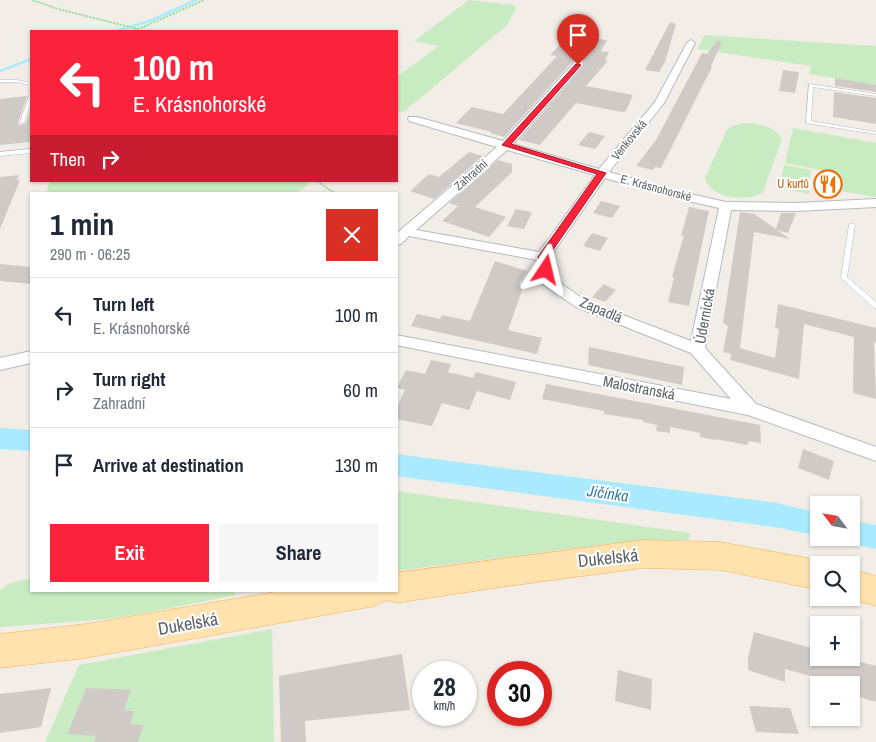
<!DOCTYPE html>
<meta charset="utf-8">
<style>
body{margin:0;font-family:"Archivo Narrow",sans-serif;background:#f6f6f7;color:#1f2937;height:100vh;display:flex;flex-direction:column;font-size:19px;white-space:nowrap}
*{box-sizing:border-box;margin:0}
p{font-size:16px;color:#747a83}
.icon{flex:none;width:28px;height:28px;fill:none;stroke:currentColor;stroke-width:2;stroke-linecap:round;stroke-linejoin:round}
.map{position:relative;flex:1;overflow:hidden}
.details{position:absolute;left:30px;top:192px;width:368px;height:400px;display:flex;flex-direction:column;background:#fff;border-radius:0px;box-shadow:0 1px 4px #0004}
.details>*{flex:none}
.guide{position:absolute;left:30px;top:30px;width:368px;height:152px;border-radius:0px;box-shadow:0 1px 4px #0004;background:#fb233c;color:#fff;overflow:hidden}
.needle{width:32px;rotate:301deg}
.buttons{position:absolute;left:810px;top:496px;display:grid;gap:10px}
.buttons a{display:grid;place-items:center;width:50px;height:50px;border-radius:0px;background:#fff;box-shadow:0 1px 4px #0004;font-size:25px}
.speed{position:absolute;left:412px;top:661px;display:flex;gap:10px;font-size:25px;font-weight:700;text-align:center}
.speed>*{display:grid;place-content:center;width:65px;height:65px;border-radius:50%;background:#fff;box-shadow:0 1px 4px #0004;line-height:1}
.speed small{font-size:12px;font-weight:400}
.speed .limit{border:8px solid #d22;background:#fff;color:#111}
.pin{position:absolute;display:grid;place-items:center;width:42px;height:42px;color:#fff;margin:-51px -21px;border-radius:50% 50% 50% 0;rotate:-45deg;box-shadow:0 0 5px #0007}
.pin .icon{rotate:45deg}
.me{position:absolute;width:55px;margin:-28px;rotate:10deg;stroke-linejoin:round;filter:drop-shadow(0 0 4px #0008)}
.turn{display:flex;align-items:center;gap:18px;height:105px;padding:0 20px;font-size:22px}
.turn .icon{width:65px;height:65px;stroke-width:2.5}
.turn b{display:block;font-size:35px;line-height:42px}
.then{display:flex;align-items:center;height:48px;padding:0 20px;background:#0003;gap:10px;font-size:19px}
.round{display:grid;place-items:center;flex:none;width:52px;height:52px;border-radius:0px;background:#f6f6f7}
.head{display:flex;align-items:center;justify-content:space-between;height:85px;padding:0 20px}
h1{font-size:30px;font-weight:700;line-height:38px}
.primary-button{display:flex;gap:10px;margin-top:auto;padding:10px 20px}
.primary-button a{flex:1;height:58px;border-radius:0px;background:#fb233c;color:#fff;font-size:20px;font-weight:700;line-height:58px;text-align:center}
.primary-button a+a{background:#f6f6f7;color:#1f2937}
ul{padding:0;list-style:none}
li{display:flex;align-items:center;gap:15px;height:75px;padding:0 20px;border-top:1px solid #e0e1e3}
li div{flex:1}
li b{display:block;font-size:19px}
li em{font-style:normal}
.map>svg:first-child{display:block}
</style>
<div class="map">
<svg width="876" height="742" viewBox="0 0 876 742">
<rect width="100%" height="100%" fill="#f2ede7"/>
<g fill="#c9ebc1">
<polygon points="469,0 514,5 516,8 507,25 405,111 396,112 396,77 439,46 414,41"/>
<polygon points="705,35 876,46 876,85 809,74 811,66 697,49"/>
<path d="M743,123C757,123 775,126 782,139L763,192C748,203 709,198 705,178L727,130L731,126Z"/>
<polygon points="793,128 876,143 876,197 834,190 835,173 785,163"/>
<polygon points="784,165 811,170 809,194 779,188"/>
<polygon points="50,181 307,181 310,183 296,194 46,194"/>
<polygon points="396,491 690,533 689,540 623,542 396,571"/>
<polygon points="31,578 31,591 233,591 236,595 140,614 98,620 0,627 0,590 10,583"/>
<polygon points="272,629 274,742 138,742 144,725 130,724 134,711 124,710 130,691 86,688 67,733 96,736 94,742 45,742 79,665"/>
</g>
<g fill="#a9eaff">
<polygon points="0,428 31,430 31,451 0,449"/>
<polygon points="396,454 777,503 819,513 819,536 780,528 396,476"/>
<polygon points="851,520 876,525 876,549 825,538 851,538"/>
</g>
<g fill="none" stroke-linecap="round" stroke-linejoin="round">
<g stroke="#a9eaff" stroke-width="2.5">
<polyline points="117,31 152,20 196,0"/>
<polyline points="0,71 31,59"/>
</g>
</g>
<g fill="#cfcac5">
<polygon points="670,22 676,24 665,62 659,72 645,70"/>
<polygon points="593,38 607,40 601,51 609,52 605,60 608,61 586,86 633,95 626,111 622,112 576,103 540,145 519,140 584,66 587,44 590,44"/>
<polygon points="564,40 575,42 571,63 504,137 490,133 492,132 456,123 472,107 503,114 557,56 550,55"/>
<polygon points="718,40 722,42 711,66 712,67 661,168 655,167 653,170 636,166 656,140 702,53 707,54"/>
<polygon points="783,70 799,72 795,93 779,91"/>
<polygon points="835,78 876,85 876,92 835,86"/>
<polygon points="834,92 876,98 876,124 833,117"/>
<polygon points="27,96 18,123 20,125 26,123 31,108 31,142 0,145 0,99"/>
<polygon points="589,132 605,136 595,149 578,145"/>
<polygon points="469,152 483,156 434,199 410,191 429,174 439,177"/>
<polygon points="498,160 512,164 512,172 475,207 506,217 489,237 442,221 458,206 449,203"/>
<polygon points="822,170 835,173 833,196 820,193"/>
<polygon points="19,175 17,180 20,180 0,229 0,177"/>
<polygon points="601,201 620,206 612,218 593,213"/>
<polygon points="689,207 709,211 689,306 668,302 674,277 672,277 682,242 684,236 681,236"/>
<polygon points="516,209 532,212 524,229 507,226"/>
<polygon points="740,212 754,214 776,229 781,213 796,213 788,233 777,230 790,239 754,232 740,348 775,358 779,329 775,328 778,304 876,328 876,342 874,342 876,399 853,393 854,337 804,324 799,379 730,360 731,354 723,352 728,326 723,323"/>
<polygon points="592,233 608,238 600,251 583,246"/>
<polygon points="495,261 527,271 518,284 524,285 508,330 542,338 537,354 411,326 417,314 440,319 442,315 470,321"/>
<polygon points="0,264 31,267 31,284 0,281"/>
<polygon points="604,284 616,290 605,302 592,297"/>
<polygon points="589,347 684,367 682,385 588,365"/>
<polygon points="431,360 451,364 448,372 473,378 476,372 516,382 510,400 477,391 469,410 442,403 432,426 396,419 396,409 405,390 397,388 406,370 425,374"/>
<polygon points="546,384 760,425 761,443 748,441 748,445 715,439 715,440 700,437 700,433 670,427 670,433 656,431 657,425 643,422 643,420 604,414 604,411 542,399"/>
<polygon points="803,449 834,461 829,480 798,468"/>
<polygon points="754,632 819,650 819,658 846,658 876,666 876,702 853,695 851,685 843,685 785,669 785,682 748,670 748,658"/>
<polygon points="402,654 410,710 305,721 306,742 281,742 279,676"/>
<polygon points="618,670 652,679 651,710 615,701"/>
<polygon points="51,688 41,727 0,733 0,694"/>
<polygon points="86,688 131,690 124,710 134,711 130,724 144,725 138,742 94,742 96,736 67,734"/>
<polygon points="749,706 790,708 799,734 756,732"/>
</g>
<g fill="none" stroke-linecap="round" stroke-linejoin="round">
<g stroke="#b7bbbe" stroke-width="1">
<g id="lane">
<polygon points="0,80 17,80 31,83 31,85 17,82 0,82"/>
<polygon points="809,84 876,94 876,96 813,87 811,121 876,132 876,134 806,123"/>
<polygon points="29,96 31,96 31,103 24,122 20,123 20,122"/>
<polygon points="31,149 31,153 0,156 0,152"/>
<polygon points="852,223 855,225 847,277 876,302 876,308 874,308 841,278 849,225"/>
</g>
</g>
<g stroke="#b7bbbe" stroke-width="2">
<g id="street">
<path d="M579,28L586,30L583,65L513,144L599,169L655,102L687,43L691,40L695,43L664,103L609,172L677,191L726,202L796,203L876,199V207L796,211L731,210L705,348L756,404L876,447V461L748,415L396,345V335L731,399L691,353L576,307L544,285L537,260L409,236L401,244L396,245V234L497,147L409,121L408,119L409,117H417L503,141L573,64ZM507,150L595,175L539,252L416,230ZM605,178L670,197L719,208L691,341L586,301L556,280L550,257Z"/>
<polygon points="31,351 31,363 0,370 0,358"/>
</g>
</g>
<g stroke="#ffad52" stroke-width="1">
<g id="primary">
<polygon points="643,540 720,542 819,560 831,565 819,565 819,590 720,570 643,568 494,588 396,603 387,600 375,606 86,658 0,668 0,634 86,624 281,591 396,591 396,573"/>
<polygon points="851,569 876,576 876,606 847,598 851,598"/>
</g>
</g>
<g stroke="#a3dfa7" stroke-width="2" stroke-dasharray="2.5 1" stroke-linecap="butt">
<polyline points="32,0 58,9 138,29"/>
<polyline points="134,31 204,0"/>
<polyline points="317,181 336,194"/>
</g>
<use href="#lane" fill="#fff" fill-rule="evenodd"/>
<use href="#street" fill="#fff" fill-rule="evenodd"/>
<use href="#primary" fill="#ffe2ae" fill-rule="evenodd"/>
</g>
<polygon fill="#fb233c" stroke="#a31727" points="576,64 581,65 511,144 606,173 548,257 551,270 546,273 541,270 538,257 597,174 502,145"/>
<defs>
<g id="restaurant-ring" transform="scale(1.4375)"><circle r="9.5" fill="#fff" stroke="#e8710a" stroke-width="1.5"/><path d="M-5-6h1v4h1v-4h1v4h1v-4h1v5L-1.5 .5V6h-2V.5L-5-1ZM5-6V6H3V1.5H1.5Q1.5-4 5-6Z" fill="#e8710a"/></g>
</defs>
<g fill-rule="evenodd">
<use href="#restaurant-ring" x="828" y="184"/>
</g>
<g text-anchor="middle" stroke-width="4" stroke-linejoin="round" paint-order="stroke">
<g font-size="12" fill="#5e6568" stroke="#fff">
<text transform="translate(629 140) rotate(-51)" y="4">Venkovská</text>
<text transform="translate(471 175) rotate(-41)" y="4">Zahradní</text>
<text transform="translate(656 188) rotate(15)" y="4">E. Krásnohorské</text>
</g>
<g font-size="12" fill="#c56008" stroke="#fff" text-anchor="end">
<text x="809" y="188">U kurtů</text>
</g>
<g font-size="15" fill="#5e6568" stroke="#fff">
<text transform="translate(601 310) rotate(23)" y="5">Zapadlá</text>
<text transform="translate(705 316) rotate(-80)" y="5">Údernická</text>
<text transform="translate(639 388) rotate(11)" y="5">Malostranská</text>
</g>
<g font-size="16" font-style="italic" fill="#337ea1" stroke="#fff">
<text transform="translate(608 493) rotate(8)" y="6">Jičínka</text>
</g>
<g font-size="18" fill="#5e6568" stroke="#fff">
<text transform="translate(608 558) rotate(-6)" y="6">Dukelská</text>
<text transform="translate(188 624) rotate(-10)" y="6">Dukelská</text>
</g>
</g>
</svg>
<div class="buttons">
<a><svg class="needle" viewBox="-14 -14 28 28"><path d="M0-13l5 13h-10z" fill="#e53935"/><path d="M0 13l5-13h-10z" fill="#747a83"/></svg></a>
<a><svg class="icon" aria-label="search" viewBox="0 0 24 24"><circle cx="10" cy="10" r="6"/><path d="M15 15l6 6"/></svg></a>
<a>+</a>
<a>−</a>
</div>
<div class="speed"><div>28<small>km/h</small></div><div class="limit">30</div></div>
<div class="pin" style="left:578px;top:65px;background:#d93025"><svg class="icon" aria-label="arrive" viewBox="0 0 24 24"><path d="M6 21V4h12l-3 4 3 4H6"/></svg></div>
<svg class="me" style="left:546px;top:270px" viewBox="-20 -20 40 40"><path d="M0-17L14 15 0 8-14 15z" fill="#fb233c" stroke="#fff" stroke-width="4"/></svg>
<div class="guide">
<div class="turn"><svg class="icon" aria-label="left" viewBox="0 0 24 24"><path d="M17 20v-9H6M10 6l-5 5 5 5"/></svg><div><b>100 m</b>E. Krásnohorské</div></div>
<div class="then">Then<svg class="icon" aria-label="right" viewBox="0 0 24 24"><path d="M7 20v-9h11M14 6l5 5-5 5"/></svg></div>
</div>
<section class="details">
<div class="head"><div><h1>1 min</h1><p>290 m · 06:25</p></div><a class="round" style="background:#d93025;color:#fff"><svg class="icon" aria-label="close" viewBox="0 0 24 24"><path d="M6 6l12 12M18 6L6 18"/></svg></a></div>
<ul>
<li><svg class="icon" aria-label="left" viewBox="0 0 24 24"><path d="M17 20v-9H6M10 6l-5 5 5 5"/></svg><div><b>Turn left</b><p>E. Krásnohorské</p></div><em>100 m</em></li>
<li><svg class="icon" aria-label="right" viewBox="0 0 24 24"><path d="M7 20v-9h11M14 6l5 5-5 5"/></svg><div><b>Turn right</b><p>Zahradní</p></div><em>60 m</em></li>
<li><svg class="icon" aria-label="arrive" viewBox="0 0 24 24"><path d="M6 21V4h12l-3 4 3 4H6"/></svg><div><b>Arrive at destination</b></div><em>130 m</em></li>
</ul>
<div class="primary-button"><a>Exit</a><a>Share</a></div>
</section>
</div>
